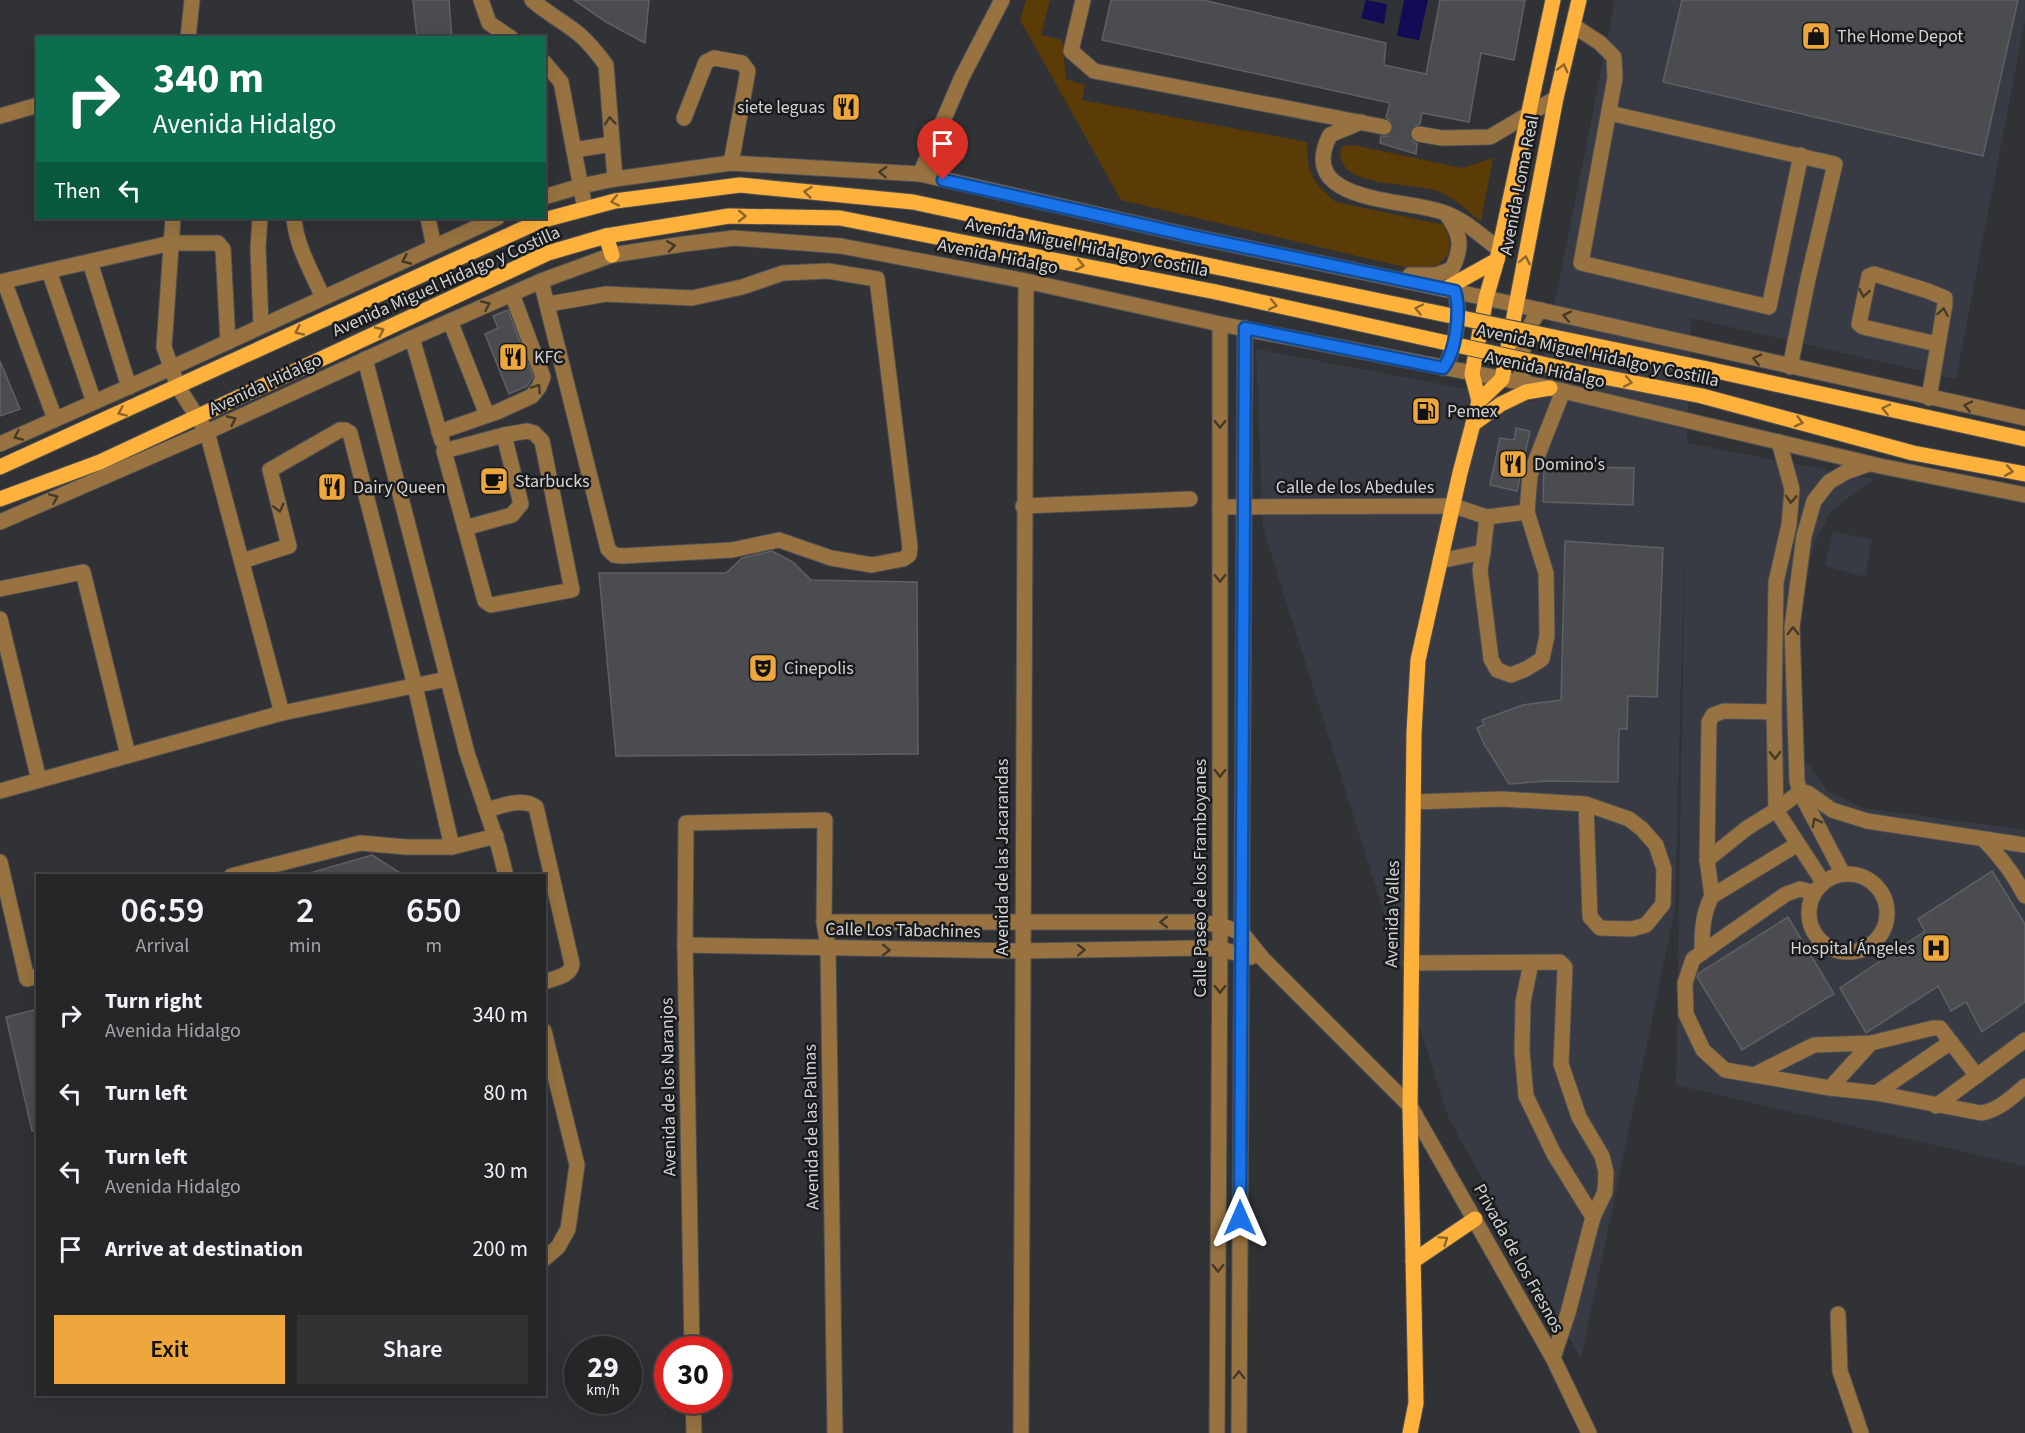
<!DOCTYPE html>
<meta charset="utf-8">
<style>
body{margin:0;font-family:"Source Sans 3",sans-serif;background:#313234;color:#f1f3f6;height:100vh;display:flex;flex-direction:column;font-size:22px;white-space:nowrap}
*{box-sizing:border-box;margin:0}
p{font-size:20px;color:#a3a5a8}
.icon{flex:none;width:33px;height:33px;fill:none;stroke:currentColor;stroke-width:2;stroke-linecap:round;stroke-linejoin:round}
.map{position:relative;flex:1;overflow:hidden}
.panel{position:absolute;left:36px;top:874px;width:510px;height:522px;display:flex;flex-direction:column;background:#252628;border-radius:0px;box-shadow:0 6px 24px #0002,0 0 0 2px #424345}
.panel>*{flex:none}
.banner{position:absolute;left:36px;top:36px;width:510px;height:183px;border-radius:0px;box-shadow:0 6px 24px #0002,0 0 0 2px #424345;background:#0b6e4f;color:#fff;overflow:hidden}
.speed{position:absolute;left:564px;top:1336px;display:flex;gap:12px;font-size:30px;font-weight:700;text-align:center}
.speed>*{display:grid;place-content:center;width:78px;height:78px;border-radius:50%;background:#252628;box-shadow:0 6px 24px #0002,0 0 0 2px #424345;line-height:1}
.speed small{font-size:15px;font-weight:400}
.speed .limit{border:9px solid #d22;background:#fff;color:#111}
.pin{position:absolute;display:grid;place-items:center;width:51px;height:51px;color:#fff;margin:-62px -26px;border-radius:50% 50% 50% 0;rotate:-45deg;box-shadow:0 0 6px #0007}
.pin .icon{rotate:45deg}
.me{position:absolute;width:66px;margin:-33px;rotate:0deg;stroke-linejoin:round;filter:drop-shadow(0 0 4px #0008)}
.turn{display:flex;align-items:center;gap:21px;height:126px;padding:0 18px;font-size:27px}
.turn .icon{width:78px;height:78px;stroke-width:2.5}
.turn b{display:block;font-size:42px;line-height:51px}
.then{display:flex;align-items:center;height:57px;padding:0 18px;background:#0003;gap:12px;font-size:22px}
.eta{display:flex;justify-content:space-evenly;align-items:center;height:102px;text-align:center}
.eta b{font-size:36px;font-weight:600;line-height:42px}
.action{display:flex;gap:12px;margin-top:auto;padding:12px 18px}
.action a{flex:1;height:69px;border-radius:0px;background:#eea73c;color:#111;font-size:24px;font-weight:600;line-height:69px;text-align:center}
.action a+a{background:#313234;color:#f1f3f6}
ul{padding:0;list-style:none}
li{display:flex;align-items:center;gap:18px;height:78px;padding:0 18px}
li div{flex:1}
li b{display:block;font-size:22px}
li em{font-style:normal}
.map>svg:first-child{display:block}
</style>
<div class="map">
<svg width="2025" height="1433" viewBox="0 0 2025 1433">
<rect width="100%" height="100%" fill="#313236"/>
<g fill="#383a44">
<polygon points="1615,0 2025,0 2025,21 1956,379 1691,318 1687,443 1874,479 1831,511 1814,544 1798,626 1802,756 1828,791 1863,808 2025,830 2025,1166 1676,1085 1685,533 1675,910 1581,1359 1448,1117 1263,528 1256,349 1535,402"/>
<polygon points="1833,531 1872,540 1865,577 1825,566"/>
</g>
<g fill="#5b3b06">
<path d="M1026,0H1050L1041,35L1062,40L1066,79L1085,85L1082,100L1307,142C1307,173 1312,182 1336,202L1444,225C1456,252 1449,259 1425,272L1121,200L1020,20Z"/>
<path d="M1353,145L1462,168L1493,158L1481,222C1468,211 1456,199 1440,192C1414,181 1332,190 1341,147Z"/>
</g>
<g fill="#130b53">
<polygon points="1366,0 1387,4 1384,24 1361,18"/>
<polygon points="1404,0 1428,0 1419,40 1397,36"/>
</g>
<g fill="#4b4c50" stroke="#5f6065" stroke-width="1.5">
<polygon points="413,0 449,0 452,38 417,38"/>
<polygon points="574,0 649,0 645,43 606,22"/>
<polygon points="1111,0 1203,0 1386,43 1384,65 1426,74 1440,0 1525,0 1514,60 1481,53 1469,122 1422,113 1420,124 1412,127 1409,133 1412,141 1417,144 1416,154 1380,143 1381,136 1388,136 1393,129 1393,123 1386,117 1390,103 1102,40"/>
<polygon points="1682,0 2018,0 1983,156 1663,82"/>
<polygon points="508,310 533,377 527,386 509,394 485,334 498,328 493,316"/>
<polygon points="0,361 20,409 0,416"/>
<polygon points="1516,428 1530,431 1517,491 1490,485 1500,438 1514,440"/>
<polygon points="1544,466 1634,468 1633,505 1543,502"/>
<polygon points="1565,541 1663,548 1657,697 1628,696 1627,729 1619,729 1618,782 1547,781 1509,784 1484,744 1477,728 1484,725 1482,720 1523,705 1561,700"/>
<polygon points="772,551 793,562 811,580 917,582 918,754 616,756 599,573 726,573 742,558"/>
<polygon points="372,855 405,876 313,876 313,872"/>
<polygon points="1992,871 2025,924 2025,1002 1982,1032 1966,1002 1951,1011 1938,986 1866,1033 1840,988 1925,931 1918,919"/>
<polygon points="1788,917 1834,994 1742,1050 1697,977 1699,973"/>
<polygon points="38,1009 38,1131 32,1131 6,1017"/>
</g>
<g fill="none" stroke-linecap="round" stroke-linejoin="round">
<polyline stroke="#494a4e" stroke-width="15" stroke-dasharray="15 8" stroke-linecap="butt" points="1384,127 1419,134"/>
<g stroke="#4e4f53" stroke-width="17">
<g id="minor">
<polyline points="481,0 489,23 511,38"/>
<path d="M532,0C547,13 564,22 580,35C590,44 598,54 606,65L615,179"/>
<polyline points="1083,0 1071,51 1094,71 1384,127"/>
<polyline points="1574,26 1600,43 1614,57 1615,78 1581,263 1769,307 1801,155"/>
<polyline points="188,38 192,0"/>
<polyline points="544,62 561,82 585,209"/>
<polyline points="1609,113 1835,164 1808,279 1790,367"/>
<polyline points="0,116 38,105"/>
<polyline points="684,118 706,62 714,58 742,63 748,71 731,163"/>
<path d="M1361,122L1330,135C1294,205 1408,198 1445,213C1465,220 1482,237 1499,249"/>
<polyline points="1419,134 1442,138 1490,137 1556,98"/>
<polyline points="574,150 612,144"/>
<polyline points="920,174 962,77 1002,0"/>
<polyline points="544,197 581,186 615,179 731,163 920,174 1196,237 1486,298 2025,418"/>
<polyline points="173,218 164,347 178,387 207,432 282,713"/>
<polyline points="260,218 258,248 261,326"/>
<path d="M294,218C296,246 312,272 323,298"/>
<polyline points="428,218 434,247"/>
<polyline points="90,262 129,387"/>
<polyline points="49,271 94,402"/>
<path d="M1410,275H1436L1452,269C1463,246 1461,235 1447,215"/>
<polyline points="541,281 608,549 614,555 622,556 732,550 779,540 831,558 872,565 903,559 909,555 910,547 877,279 828,271 783,273 742,287 692,298 606,294 549,304"/>
<polyline points="450,321 487,415"/>
<polyline points="412,338 442,441"/>
<polyline points="365,359 467,753 499,848 506,876"/>
<path d="M1443,368C1456,352 1461,311 1455,291"/>
<path d="M1526,384C1524,379 1521,375 1521,370C1521,351 1527,323 1541,310"/>
<polyline points="1929,398 1945,304 1945,298 1928,291 1874,274 1869,276 1859,324 1863,327 1937,344"/>
<polyline points="55,419 4,281 171,243 218,243 223,249 228,342"/>
<polygon points="527,431 534,433 542,441 572,590 491,605 485,601 444,451 504,435"/>
<polyline points="439,432 497,412 532,396 539,387 543,377 512,294"/>
<polyline points="1779,442 1792,489 1789,525 1776,582 1774,712 1776,810 1823,882"/>
<polyline points="0,444 171,368 497,218"/>
<polyline points="1023,506 1190,499"/>
<polyline points="1220,507 1454,506 1487,517"/>
<polyline points="0,522 207,432 412,338 541,281 612,255 684,244 734,238 841,246 1026,281 1220,324 1550,388 1880,466 2025,495"/>
<polyline points="465,528 512,515 521,504 504,435"/>
<polyline points="1483,552 1480,570 1491,659 1497,670 1511,675 1526,669 1542,659 1547,636 1546,573 1527,512"/>
<polyline points="242,561 289,546 270,470 340,430 345,430 350,433 415,686 452,847"/>
<polyline points="1440,561 1483,552 1487,517 1527,512 1530,475 1563,391"/>
<polyline points="0,589 83,572 128,755"/>
<polyline points="0,619 39,780"/>
<polyline points="0,791 282,713 447,679"/>
<polyline points="1413,802 1502,799 1586,804 1629,819 1642,829 1656,845 1664,869 1663,904 1646,925 1632,929 1600,928 1590,917 1586,804"/>
<path d="M486,810C502,806 522,797 536,807L572,964C571,976 555,978 544,982"/>
<path d="M1983,839C2001,857 2014,874 2025,896"/>
<polyline points="1707,860 1747,828 1776,810 1800,792 1808,793 1832,810 1867,821 2025,845"/>
<polyline points="0,862 27,979 38,976"/>
<polyline points="1843,874 1800,792 1797,781 1792,627 1804,536 1814,501 1829,482 1846,472 1869,464"/>
<circle cx="1848" cy="913" r="39"/>
<polyline points="231,876 360,843 406,847 452,847 496,836"/>
<path d="M1814,893L1800,889L1786,894L1693,959L1685,983L1686,1014L1703,1050L1725,1070L1830,1088L1876,1093L1981,1113C1999,1110 2011,1098 2025,1086"/>
<polyline points="1712,896 1707,860 1709,722 1713,715 1724,711 1774,712"/>
<polyline points="824,922 1197,922 1220,925 1242,933 1263,959 1410,1106 1553,1358 1589,1433"/>
<polyline points="685,945 1021,951 1198,948 1220,949 1251,957"/>
<path d="M1702,953C1702,932 1702,915 1712,896L1798,844"/>
<polyline points="1411,963 1560,962 1565,967 1561,1064 1579,1117 1602,1156 1606,1172 1605,1192 1593,1217 1568,1313 1553,1358"/>
<polyline points="1531,963 1523,1002 1522,1051 1526,1096 1554,1154 1593,1217"/>
<polyline points="544,1031 577,1165 568,1229 558,1247 544,1259"/>
<polyline points="1754,1075 1814,1045 1871,1043 1933,1028 1940,1028 1977,1076"/>
<polyline points="1830,1088 1871,1043"/>
<polyline points="1876,1093 1951,1042"/>
<polyline points="1936,1106 2025,1040"/>
<polyline points="1838,1314 1840,1371 1861,1433"/>
<polyline points="692,1350 685,945 686,823 825,820 824,922 828,948 835,1433"/>
<polyline points="693,1401 694,1433"/>
<polyline points="1021,1433 1026,281"/>
<polyline points="1217,1433 1220,936 1220,324"/>
<polyline points="1239,1433 1245,328"/>
</g>
</g>
<g stroke="#4e4f53" stroke-width="17">
<g id="major">
<polyline points="606,236 612,255"/>
<polyline points="1445,289 1497,260"/>
<polyline points="1703,368 2025,439"/>
<polyline points="1702,396 1913,453 2025,474"/>
<polyline points="1479,401 1502,379 1556,98 1579,0"/>
<polyline points="1473,424 1501,404 1526,392 1550,388"/>
<polyline points="0,467 540,221 615,201 740,185 913,202 1216,267"/>
<polyline points="0,499 100,462 548,253 606,236 729,216 840,218 1216,292"/>
<polyline points="1413,1261 1475,1219"/>
<polyline points="1410,1433 1416,1403 1410,1106 1414,733 1418,660 1460,473 1479,401 1472,374 1486,298 1497,260 1553,0"/>
</g>
</g>
<use href="#minor" stroke="#987341" stroke-width="15"/>
<use href="#major" stroke="#feb13b" stroke-width="15"/>
<g stroke="#4e4f53" stroke-width="17" stroke-linecap="butt">
<g id="major-bridge">
<polyline points="1216,267 1703,368"/>
<polyline points="1216,292 1583,373 1702,396"/>
</g>
</g>
<use href="#major-bridge" stroke="#feb13b" stroke-width="15"/>
</g>
<defs><path id="oneway-chevron" d="M-2-3.5L2.5 0L-2 3.5" fill="none" stroke-width="1.6" stroke-linecap="round" stroke-linejoin="round" transform="scale(1.5)"/></defs>
<g stroke="#8c662b">
<use href="#oneway-chevron" transform="translate(1563 68) rotate(-76)"/>
<use href="#oneway-chevron" transform="translate(808 192) rotate(-174)"/>
<use href="#oneway-chevron" transform="translate(615 201) rotate(169)"/>
<use href="#oneway-chevron" transform="translate(742 216) rotate(1)"/>
<use href="#oneway-chevron" transform="translate(1525 260) rotate(-79)"/>
<use href="#oneway-chevron" transform="translate(1080 265) rotate(11)"/>
<use href="#oneway-chevron" transform="translate(1273 305) rotate(12)"/>
<use href="#oneway-chevron" transform="translate(1419 309) rotate(-168)"/>
<use href="#oneway-chevron" transform="translate(299 331) rotate(155)"/>
<use href="#oneway-chevron" transform="translate(380 331) rotate(-25)"/>
<use href="#oneway-chevron" transform="translate(1628 382) rotate(11)"/>
<use href="#oneway-chevron" transform="translate(1886 409) rotate(-168)"/>
<use href="#oneway-chevron" transform="translate(122 412) rotate(156)"/>
<use href="#oneway-chevron" transform="translate(1799 422) rotate(15)"/>
<use href="#oneway-chevron" transform="translate(2009 471) rotate(10)"/>
<use href="#oneway-chevron" transform="translate(1444 1240) rotate(-34)"/>
</g>
<g stroke="#453928">
<use href="#oneway-chevron" transform="translate(610 121) rotate(-95)"/>
<use href="#oneway-chevron" transform="translate(883 172) rotate(-177)"/>
<use href="#oneway-chevron" transform="translate(671 246) rotate(-9)"/>
<use href="#oneway-chevron" transform="translate(406 260) rotate(155)"/>
<use href="#oneway-chevron" transform="translate(1864 293) rotate(100)"/>
<use href="#oneway-chevron" transform="translate(486 305) rotate(-24)"/>
<use href="#oneway-chevron" transform="translate(1943 312) rotate(-80)"/>
<use href="#oneway-chevron" transform="translate(1567 316) rotate(-167)"/>
<use href="#oneway-chevron" transform="translate(1757 359) rotate(-167)"/>
<use href="#oneway-chevron" transform="translate(537 388) rotate(-57)"/>
<use href="#oneway-chevron" transform="translate(1968 406) rotate(-168)"/>
<use href="#oneway-chevron" transform="translate(232 420) rotate(-25)"/>
<use href="#oneway-chevron" transform="translate(1220 424) rotate(90)"/>
<use href="#oneway-chevron" transform="translate(18 436) rotate(156)"/>
<use href="#oneway-chevron" transform="translate(54 498) rotate(-23)"/>
<use href="#oneway-chevron" transform="translate(1791 499) rotate(94)"/>
<use href="#oneway-chevron" transform="translate(279 508) rotate(76)"/>
<use href="#oneway-chevron" transform="translate(1220 578) rotate(90)"/>
<use href="#oneway-chevron" transform="translate(1793 631) rotate(-90)"/>
<use href="#oneway-chevron" transform="translate(1775 755) rotate(89)"/>
<use href="#oneway-chevron" transform="translate(1220 773) rotate(90)"/>
<use href="#oneway-chevron" transform="translate(1816 822) rotate(-117)"/>
<use href="#oneway-chevron" transform="translate(1164 922) rotate(180)"/>
<use href="#oneway-chevron" transform="translate(886 950) rotate(1)"/>
<use href="#oneway-chevron" transform="translate(1081 950) rotate(-1)"/>
<use href="#oneway-chevron" transform="translate(1220 989) rotate(90)"/>
<use href="#oneway-chevron" transform="translate(1218 1268) rotate(90)"/>
<use href="#oneway-chevron" transform="translate(1239 1375) rotate(-90)"/>
</g>
<g fill="none" stroke-linecap="round" stroke-linejoin="round">
<g stroke="#114b97" stroke-width="15">
<path id="route" d="M943,180L1196,237L1455,291C1461,311 1456,352 1443,368L1245,328L1240,1218"/>
</g>
<use href="#route" stroke="#1a73e8" stroke-width="10"/>
</g>
<defs>
<g id="shop-square" transform="scale(1.5)"><rect x="-9" y="-9" width="18" height="18" rx="4" fill="#eea73c" stroke="#191a1b"/><path d="M-5-2.5h2.3a2.7 3.5 0 0 1 5.4 0H5L5.5 6h-11ZM-1.5-2.5h3a1.5 2.3 0 0 0-3 0Z" fill="#111"/></g>
<g id="restaurant-square" transform="scale(1.5)"><rect x="-9" y="-9" width="18" height="18" rx="4" fill="#eea73c" stroke="#191a1b"/><path d="M-5-6h1v4h1v-4h1v4h1v-4h1v5L-1.5 .5V6h-2V.5L-5-1ZM5-6V6H3V1.5H1.5Q1.5-4 5-6Z" fill="#111"/></g>
<g id="fuel-square" transform="scale(1.5)"><rect x="-9" y="-9" width="18" height="18" rx="4" fill="#eea73c" stroke="#191a1b"/><path d="M-5.5-6h7V0h2V4h1.3V-2.5L3-4.5l.8-.8L6-3V5H2.5V1h-1V6h-7ZM-4.2-4.7v3.2H.2V-4.7Z" fill="#111"/></g>
<g id="cafe-square" transform="scale(1.5)"><rect x="-9" y="-9" width="18" height="18" rx="4" fill="#eea73c" stroke="#191a1b"/><path d="M-5.5-4.5H6V0H3Q3 3.5 0 3.5H-2.5Q-5.5 3.5-5.5 0ZM3-3.2v2h1.7v-2ZM-6 4.5H4V6H-6Z" fill="#111"/></g>
<g id="theatre-square" transform="scale(1.5)"><rect x="-9" y="-9" width="18" height="18" rx="4" fill="#eea73c" stroke="#191a1b"/><path d="M-5-5.5Q0-4 5-5.5V0Q5 5 0 6Q-5 5-5 0ZM-3.3-2.5H-1v1.5H-3.3ZM1-2.5H3.3v1.5H1ZM-2.8 1Q0 5.5 2.8 1Z" fill="#111"/></g>
<g id="hospital-square" transform="scale(1.5)"><rect x="-9" y="-9" width="18" height="18" rx="4" fill="#eea73c" stroke="#191a1b"/><path d="M-5-5h3v3.5h4V-5h3V5h-3V1.5h-4V5h-3Z" fill="#111"/></g>
</defs>
<g fill-rule="evenodd">
<use href="#shop-square" x="1816" y="36"/>
<use href="#restaurant-square" x="846" y="107"/>
<use href="#restaurant-square" x="513" y="357"/>
<use href="#fuel-square" x="1426" y="411"/>
<use href="#restaurant-square" x="1513" y="464"/>
<use href="#cafe-square" x="494" y="481"/>
<use href="#restaurant-square" x="332" y="487"/>
<use href="#theatre-square" x="763" y="668"/>
<use href="#hospital-square" x="1936" y="948"/>
</g>
<g text-anchor="middle" stroke-width="5" stroke-linejoin="round" paint-order="stroke">
<g font-size="18" fill="#d4d4d7" stroke="#191a1b" text-anchor="start">
<text x="1837" y="42">The Home Depot</text>
<text x="825" y="113" text-anchor="end">siete leguas</text>
<text x="534" y="363">KFC</text>
<text x="1447" y="417">Pemex</text>
<text x="1534" y="470">Domino's</text>
<text x="515" y="487">Starbucks</text>
<text x="353" y="493">Dairy Queen</text>
<text x="784" y="674">Cinepolis</text>
<text x="1915" y="954" text-anchor="end">Hospital Ángeles</text>
</g>
<g font-size="18" fill="#d4d4d7" stroke="#191a1b">
<text transform="translate(1519 185) rotate(-79)" y="6">Avenida Loma Real</text>
<text transform="translate(1087 247) rotate(11)" y="6">Avenida Miguel Hidalgo y Costilla</text>
<text transform="translate(998 256) rotate(11)" y="6">Avenida Hidalgo</text>
<text transform="translate(446 281) rotate(-24)" y="6">Avenida Miguel Hidalgo y Costilla</text>
<text transform="translate(1598 355) rotate(12)" y="6">Avenida Miguel Hidalgo y Costilla</text>
<text transform="translate(1545 369) rotate(12)" y="6">Avenida Hidalgo</text>
<text transform="translate(265 384) rotate(-25)" y="6">Avenida Hidalgo</text>
<text x="1355" y="493">Calle de los Abedules</text>
<text transform="translate(1002 857) rotate(-90)" y="6">Avenida de las Jacarandas</text>
<text transform="translate(1200 878) rotate(-90)" y="6">Calle Paseo de los Framboyanes</text>
<text transform="translate(1392 914) rotate(-89)" y="6">Avenida Valles</text>
<text transform="translate(903 930) rotate(1)" y="6">Calle Los Tabachines</text>
<text transform="translate(668 1087) rotate(-91)" y="6">Avenida de los Naranjos</text>
<text transform="translate(811 1127) rotate(-91)" y="6">Avenida de las Palmas</text>
<text transform="translate(1519 1258) rotate(61)" y="6">Privada de los Fresnos</text>
</g>
</g>
</svg>
<div class="speed"><div>29<small>km/h</small></div><div class="limit">30</div></div>
<div class="pin" style="left:943px;top:180px;background:#d93025"><svg class="icon" aria-label="arrive" viewBox="0 0 24 24"><path d="M6 21V4h12l-3 4 3 4H6"/></svg></div>
<svg class="me" style="left:1240px;top:1218px" viewBox="-20 -20 40 40"><path d="M0-17L14 15 0 8-14 15z" fill="#1a73e8" stroke="#fff" stroke-width="4"/></svg>
<div class="banner">
<div class="turn"><svg class="icon" aria-label="right" viewBox="0 0 24 24"><path d="M7 20v-9h11M14 6l5 5-5 5"/></svg><div><b>340 m</b>Avenida Hidalgo</div></div>
<div class="then">Then<svg class="icon" aria-label="left" viewBox="0 0 24 24"><path d="M17 20v-9H6M10 6l-5 5 5 5"/></svg></div>
</div>
<section class="panel">
<div class="eta">
<div><b>06:59</b><p>Arrival</p></div>
<div><b>2</b><p>min</p></div>
<div><b>650</b><p>m</p></div>
</div>
<ul>
<li><svg class="icon" aria-label="right" viewBox="0 0 24 24"><path d="M7 20v-9h11M14 6l5 5-5 5"/></svg><div><b>Turn right</b><p>Avenida Hidalgo</p></div><em>340 m</em></li>
<li><svg class="icon" aria-label="left" viewBox="0 0 24 24"><path d="M17 20v-9H6M10 6l-5 5 5 5"/></svg><div><b>Turn left</b></div><em>80 m</em></li>
<li><svg class="icon" aria-label="left" viewBox="0 0 24 24"><path d="M17 20v-9H6M10 6l-5 5 5 5"/></svg><div><b>Turn left</b><p>Avenida Hidalgo</p></div><em>30 m</em></li>
<li><svg class="icon" aria-label="arrive" viewBox="0 0 24 24"><path d="M6 21V4h12l-3 4 3 4H6"/></svg><div><b>Arrive at destination</b></div><em>200 m</em></li>
</ul>
<div class="action"><a>Exit</a><a>Share</a></div>
</section>
</div>
